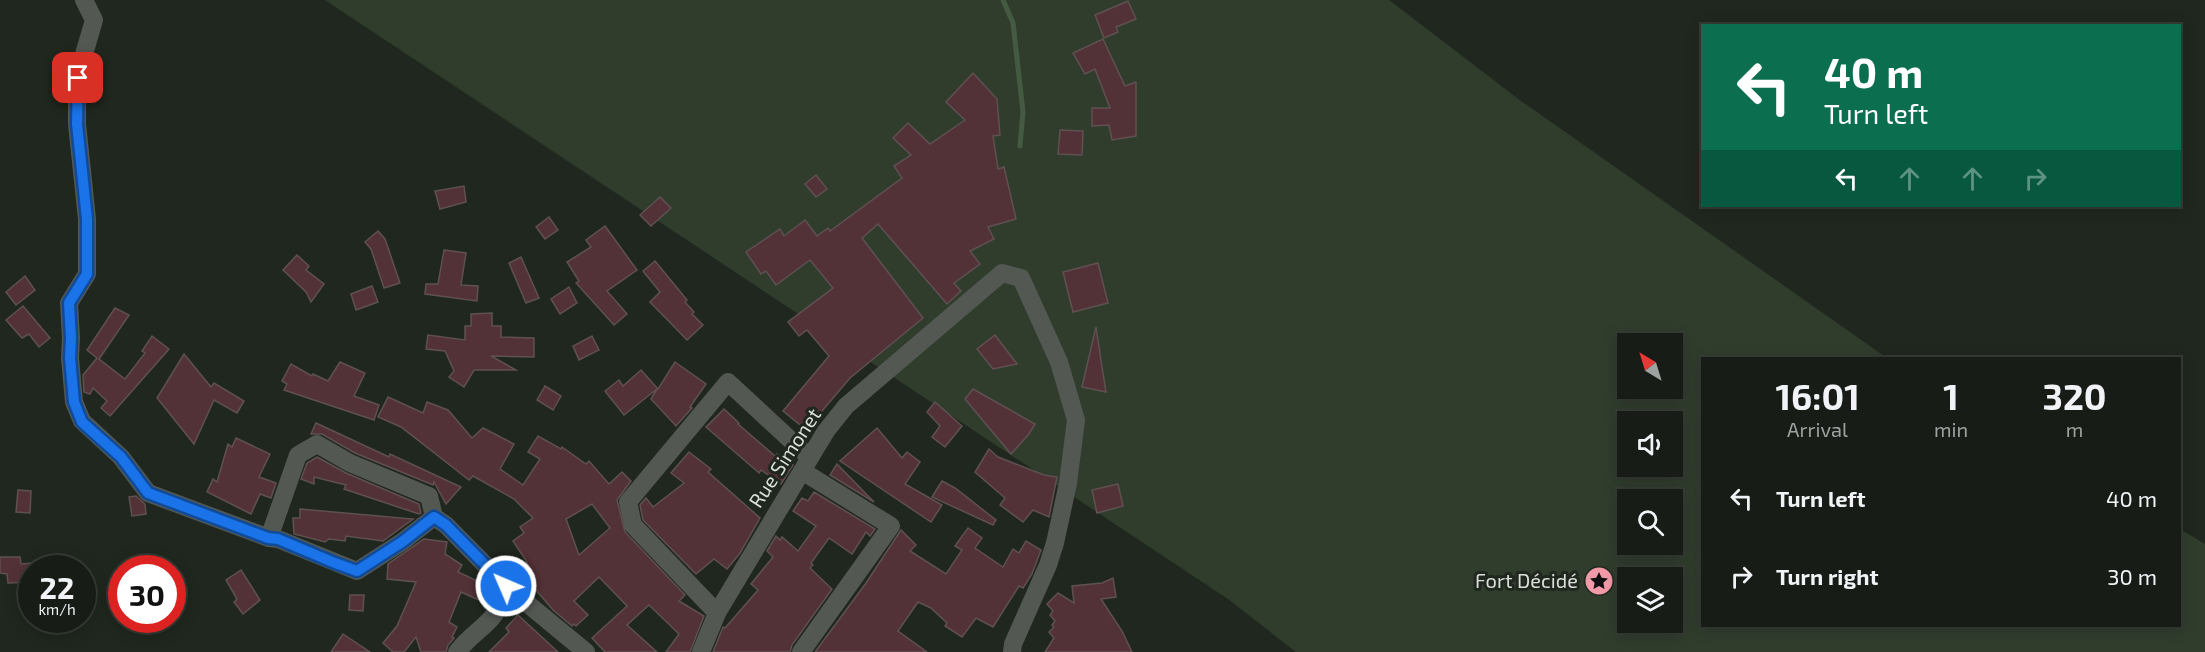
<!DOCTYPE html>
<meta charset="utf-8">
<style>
body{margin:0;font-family:"Exo 2",sans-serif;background:#20261f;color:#f1f3f6;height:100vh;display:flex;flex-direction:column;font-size:22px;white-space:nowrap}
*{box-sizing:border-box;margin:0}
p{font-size:20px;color:#9ea2a1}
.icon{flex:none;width:33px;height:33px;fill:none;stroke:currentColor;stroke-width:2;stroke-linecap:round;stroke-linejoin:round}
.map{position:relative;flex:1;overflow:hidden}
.drawer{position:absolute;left:1701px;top:357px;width:480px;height:270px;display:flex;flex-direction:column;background:#171d16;border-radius:0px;box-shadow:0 3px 15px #0003,0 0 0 2px #363b35}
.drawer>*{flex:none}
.hud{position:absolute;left:1701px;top:24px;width:480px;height:183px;border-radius:0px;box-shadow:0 3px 15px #0003,0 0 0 2px #363b35;background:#0b6e4f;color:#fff;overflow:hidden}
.needle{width:39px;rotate:322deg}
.fabs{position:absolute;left:1617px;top:333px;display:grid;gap:12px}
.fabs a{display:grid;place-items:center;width:66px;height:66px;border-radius:0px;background:#171d16;box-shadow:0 3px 15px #0003,0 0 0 2px #363b35;font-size:30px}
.speed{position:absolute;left:18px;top:555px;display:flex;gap:12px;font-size:30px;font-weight:700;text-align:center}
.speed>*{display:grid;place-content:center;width:78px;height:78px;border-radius:50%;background:#171d16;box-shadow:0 3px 15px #0003,0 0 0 2px #363b35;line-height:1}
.speed small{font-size:15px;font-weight:400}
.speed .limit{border:9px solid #d22;background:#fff;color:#111}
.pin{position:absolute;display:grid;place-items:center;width:51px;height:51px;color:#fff;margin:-26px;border-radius:12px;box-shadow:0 3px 9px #0006}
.me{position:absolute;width:66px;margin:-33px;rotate:315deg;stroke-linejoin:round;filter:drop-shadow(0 0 4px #0008)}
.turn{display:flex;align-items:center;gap:21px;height:126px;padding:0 24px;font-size:27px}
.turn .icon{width:78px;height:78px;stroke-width:2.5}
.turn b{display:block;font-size:42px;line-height:51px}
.lanes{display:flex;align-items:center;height:57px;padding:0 24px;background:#0003;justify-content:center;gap:30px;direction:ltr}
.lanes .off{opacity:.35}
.eta{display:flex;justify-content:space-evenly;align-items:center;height:102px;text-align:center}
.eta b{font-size:36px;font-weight:700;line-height:42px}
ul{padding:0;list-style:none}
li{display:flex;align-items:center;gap:18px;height:78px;padding:0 24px}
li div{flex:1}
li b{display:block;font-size:22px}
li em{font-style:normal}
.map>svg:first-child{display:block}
</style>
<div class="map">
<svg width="2205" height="652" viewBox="0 0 2205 652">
<rect width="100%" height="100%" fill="#1f271e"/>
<path fill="#303d2d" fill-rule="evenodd" d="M325,0H1389L1521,101L1887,358H1702V626H2180V529L2205,544V652H1296L1228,599ZM1628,344H1672V388H1628ZM1628,422H1672V466H1628ZM1628,500H1672V544H1628ZM1628,578H1672V622H1628Z"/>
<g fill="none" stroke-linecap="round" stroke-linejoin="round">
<polyline stroke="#455b41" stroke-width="5" points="1003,0 1013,23 1023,112 1020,146"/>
</g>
<g fill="#533237" stroke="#5f5052" stroke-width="1.5" fill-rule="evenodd">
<polygon points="1128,1 1136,19 1116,27 1118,32 1104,38 1095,15"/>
<polygon points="1103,39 1125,86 1136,82 1136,136 1112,140 1109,125 1092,126 1092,108 1110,108 1095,69 1085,74 1073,53"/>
<polygon points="973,73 997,99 1000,135 993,136 998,169 1004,167 1016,219 988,227 994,239 970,251 980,264 954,283 961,291 947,304 878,224 862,238 923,318 850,378 806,430 783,411 829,356 807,330 799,336 788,322 833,288 810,260 776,285 766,271 761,274 746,252 780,229 784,236 805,220 817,236 828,228 830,231 902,178 894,166 911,155 893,138 908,123 930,144 965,120 946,102"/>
<polygon points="1060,130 1083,131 1082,155 1058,154"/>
<polygon points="816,175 827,189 816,197 805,184"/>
<polygon points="464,186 466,202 440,209 435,191"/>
<polygon points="660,197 671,208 651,226 640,215"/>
<polygon points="549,217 558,230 545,239 536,227"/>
<polygon points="605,226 637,270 607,291 627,314 614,325 576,283 579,281 567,262 591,247 586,240"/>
<polygon points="378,231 385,239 400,283 384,288 371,249 365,242"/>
<polygon points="444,250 466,253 461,285 478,286 477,301 425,294 426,284 438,284"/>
<polygon points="297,255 309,266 306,270 324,284 311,302 306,292 283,270"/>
<polygon points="521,257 539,298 526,303 509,263"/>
<polygon points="655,261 687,300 685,302 694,312 692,314 703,325 687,340 650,302 660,292 643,271"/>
<polygon points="1098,263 1108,303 1073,312 1063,272"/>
<polygon points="25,276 35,290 16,305 6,292"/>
<polygon points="372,286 378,302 356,310 351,294"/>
<polygon points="569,287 577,303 560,314 551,299"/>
<polygon points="23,306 50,338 39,347 29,334 22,338 6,320"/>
<polygon points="115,308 129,315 99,359 125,379 145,353 142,351 152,336 169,349 110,416 101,408 107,401 93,388 90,394 84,392 83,375 97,358 87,350"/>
<polygon points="492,313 492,326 501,326 501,337 534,338 534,357 491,356 516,370 474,370 464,387 449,377 454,371 445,351 426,349 428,335 465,340 465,326 471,326 471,314"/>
<polygon points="1096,327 1102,367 1106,392 1082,387"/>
<polygon points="995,335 1017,364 993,369 977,349"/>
<polygon points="592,336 599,350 579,360 573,346"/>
<polygon points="184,354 211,387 214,383 244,401 237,413 214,400 194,444 157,398"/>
<polygon points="340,362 365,373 354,396 379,405 374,420 284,390 287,384 282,381 291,364 312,376 313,374 328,381"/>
<polygon points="675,362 706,384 690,407 692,408 676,426 651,399 657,389 624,415 605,391 619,380 623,386 641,370 658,389"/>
<polygon points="545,386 561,396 553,410 537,400"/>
<polygon points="973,389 1035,424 1029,434 1011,454 965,399"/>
<path d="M388,397L423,413L427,402L448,410L472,438L483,428L514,444L500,469L523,485L540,459L528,452L538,436L561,449L562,447L586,464L589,461L609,484L622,472L631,481L617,500L625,532L685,595L679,601L704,616L690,652H666L679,634L649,605L627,625L657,652H605L592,638L627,606L599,577L574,601L588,615L576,626L574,624L572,626L553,610L518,569L527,562L513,541L524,533L520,527L533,518L514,499L473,476L469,480L401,427L378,417ZM592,504L610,528L579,555L566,519Z"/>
<polygon points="935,402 962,426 945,447 932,437 940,426 927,412"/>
<polygon points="724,409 739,423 738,424 775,456 777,454 793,465 781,484 761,470 759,473 706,427"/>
<polygon points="316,423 389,457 390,454 461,487 446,504 434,482 433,485 355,453 322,434 311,434"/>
<polygon points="877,428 902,458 907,452 920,462 905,484 942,505 931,522 840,461"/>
<polygon points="236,438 270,454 259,477 276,483 271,498 260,494 251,514 207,492 213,479 217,482 228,444 232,447"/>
<polygon points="989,449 998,457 1044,475 1057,477 1049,517 1033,510 1023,522 1000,505 1005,498 975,472"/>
<polygon points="689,452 711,469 708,472 760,518 740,553 727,569 714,559 696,574 643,520 640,505 646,498 653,507 684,483 671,473"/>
<polygon points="317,457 346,473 419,504 421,513 419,514 344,489 346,485 314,477 314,484 301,479 307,463"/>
<polygon points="837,464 874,502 830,475"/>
<polygon points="942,481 955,488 996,520 993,525 932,497"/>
<polygon points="1118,484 1123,506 1097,513 1092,490"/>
<polygon points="18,490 31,491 30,513 16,512"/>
<polygon points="814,492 875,529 870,536 866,532 852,554 829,538 811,563 813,565 810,568 832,589 792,645 790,652 713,652 723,627 725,628 758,590 751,584 773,557 767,551 776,536 780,540 782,537 798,551 816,526 793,511 802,498 808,501"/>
<polygon points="136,496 145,504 146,514 132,516 129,497"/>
<polygon points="300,509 413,519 383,541 346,536 345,541 329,539 325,542 294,534 293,518 300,518"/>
<polygon points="968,528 982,538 975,548 1003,567 1013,549 1019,553 1026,541 1041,550 1032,574 1023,588 1019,586 993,627 976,618 962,637 945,626 947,623 931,608 918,602 898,631 927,652 815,652 866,583 901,530 916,545 910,551 946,574 962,550 955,546"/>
<polygon points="424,539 447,542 445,554 462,565 458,572 488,586 481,601 461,592 449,622 457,627 452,637 454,638 448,645 446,652 421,652 416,637 404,652 393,652 383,643 397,626 416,582 387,579 388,564"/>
<polygon points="0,557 20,557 21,564 32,563 32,582 8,583 7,574 0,573"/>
<polygon points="241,570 260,600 243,614 234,602 237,599 226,580"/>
<polygon points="1113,578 1116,597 1101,599 1122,631 1132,652 1045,652 1054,638 1049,632 1054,627 1052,625 1055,621 1050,615 1053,611 1047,604 1058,593 1074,603 1072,586 1102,583"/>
<polygon points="350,595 364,595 363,611 349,610"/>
<polygon points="518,615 558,652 489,652 509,632 506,628"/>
<polygon points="343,634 370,652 331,652"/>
</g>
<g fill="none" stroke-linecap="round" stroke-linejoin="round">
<g stroke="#545853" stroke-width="18">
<polyline points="84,0 94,20 77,78 77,124 87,219 87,274 69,303 71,338 70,358 74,402 82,421 121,457 148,493 269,538 298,455 317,444 350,463 429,496 434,517 446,525 506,586 586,652"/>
<polyline points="269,538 278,539 357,571 402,542 434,517"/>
<polyline points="717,613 633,525 628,502 728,382 810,458"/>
<path d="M457,652C479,624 497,626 506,586"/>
<polyline points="701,652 717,613 802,471 826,431 846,406 1002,273 1021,278 1059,362 1076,420 1068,483 1055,543 1048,565 1013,644 1012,652"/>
<polyline points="801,652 891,526 802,471"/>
</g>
</g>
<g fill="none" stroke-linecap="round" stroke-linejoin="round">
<g stroke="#114b97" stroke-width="15">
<polyline id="route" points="78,78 77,124 87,219 87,274 69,303 71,338 70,358 74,402 82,422 121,457 148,493 268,538 278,539 335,563 357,571 402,542 434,517 446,525 506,586"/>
</g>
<use href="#route" stroke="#1a73e8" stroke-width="10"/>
</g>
<defs>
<g id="sight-disc" transform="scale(1.5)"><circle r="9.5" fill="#f39aa9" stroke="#1f271e"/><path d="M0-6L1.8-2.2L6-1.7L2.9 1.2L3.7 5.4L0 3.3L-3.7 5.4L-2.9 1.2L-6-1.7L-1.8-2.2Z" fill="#111"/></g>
</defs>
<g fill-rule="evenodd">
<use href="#sight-disc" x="1599" y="581"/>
</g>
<g text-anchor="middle" stroke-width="6" stroke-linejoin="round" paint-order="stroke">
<g font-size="20" fill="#dadfd9" stroke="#1f271e">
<text transform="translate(785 458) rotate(-57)" y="7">Rue Simonet</text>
</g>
<g font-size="20" fill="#dadfd9" stroke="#1f271e" text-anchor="end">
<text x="1578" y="588">Fort Décidé</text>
</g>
</g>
</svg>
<div class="fabs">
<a><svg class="needle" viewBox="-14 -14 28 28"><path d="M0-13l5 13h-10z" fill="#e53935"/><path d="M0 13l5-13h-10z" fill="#9ea2a1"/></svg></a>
<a><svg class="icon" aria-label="sound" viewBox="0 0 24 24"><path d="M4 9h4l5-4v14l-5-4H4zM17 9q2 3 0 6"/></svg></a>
<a><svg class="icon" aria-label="search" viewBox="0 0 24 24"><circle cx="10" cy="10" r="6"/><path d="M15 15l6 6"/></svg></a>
<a><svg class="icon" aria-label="layers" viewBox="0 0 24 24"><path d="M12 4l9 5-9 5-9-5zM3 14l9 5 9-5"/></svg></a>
</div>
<div class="speed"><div>22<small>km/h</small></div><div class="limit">30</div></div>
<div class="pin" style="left:78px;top:78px;background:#d93025"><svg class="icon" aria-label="arrive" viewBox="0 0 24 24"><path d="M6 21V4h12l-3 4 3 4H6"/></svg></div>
<svg class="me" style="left:506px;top:586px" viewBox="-20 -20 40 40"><circle r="17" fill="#1a73e8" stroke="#fff" stroke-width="3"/><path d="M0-11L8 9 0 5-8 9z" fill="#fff"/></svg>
<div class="hud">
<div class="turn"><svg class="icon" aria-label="left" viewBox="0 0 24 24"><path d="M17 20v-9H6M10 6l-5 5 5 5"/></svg><div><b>40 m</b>Turn left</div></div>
<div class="lanes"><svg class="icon" aria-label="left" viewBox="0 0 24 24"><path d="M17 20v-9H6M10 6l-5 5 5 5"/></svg><svg class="icon off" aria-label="ahead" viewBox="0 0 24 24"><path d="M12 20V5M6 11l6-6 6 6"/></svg><svg class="icon off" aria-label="ahead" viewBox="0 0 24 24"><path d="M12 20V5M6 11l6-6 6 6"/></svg><svg class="icon off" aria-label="right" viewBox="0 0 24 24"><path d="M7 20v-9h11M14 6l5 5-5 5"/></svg></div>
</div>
<section class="drawer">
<div class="eta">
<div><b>16:01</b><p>Arrival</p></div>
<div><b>1</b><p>min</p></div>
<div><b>320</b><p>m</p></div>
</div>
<ul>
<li><svg class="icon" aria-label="left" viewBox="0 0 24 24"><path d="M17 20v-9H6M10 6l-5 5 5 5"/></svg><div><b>Turn left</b></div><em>40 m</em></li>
<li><svg class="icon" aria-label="right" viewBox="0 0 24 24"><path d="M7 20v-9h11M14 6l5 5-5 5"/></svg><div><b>Turn right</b></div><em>30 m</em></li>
</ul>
</section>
</div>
